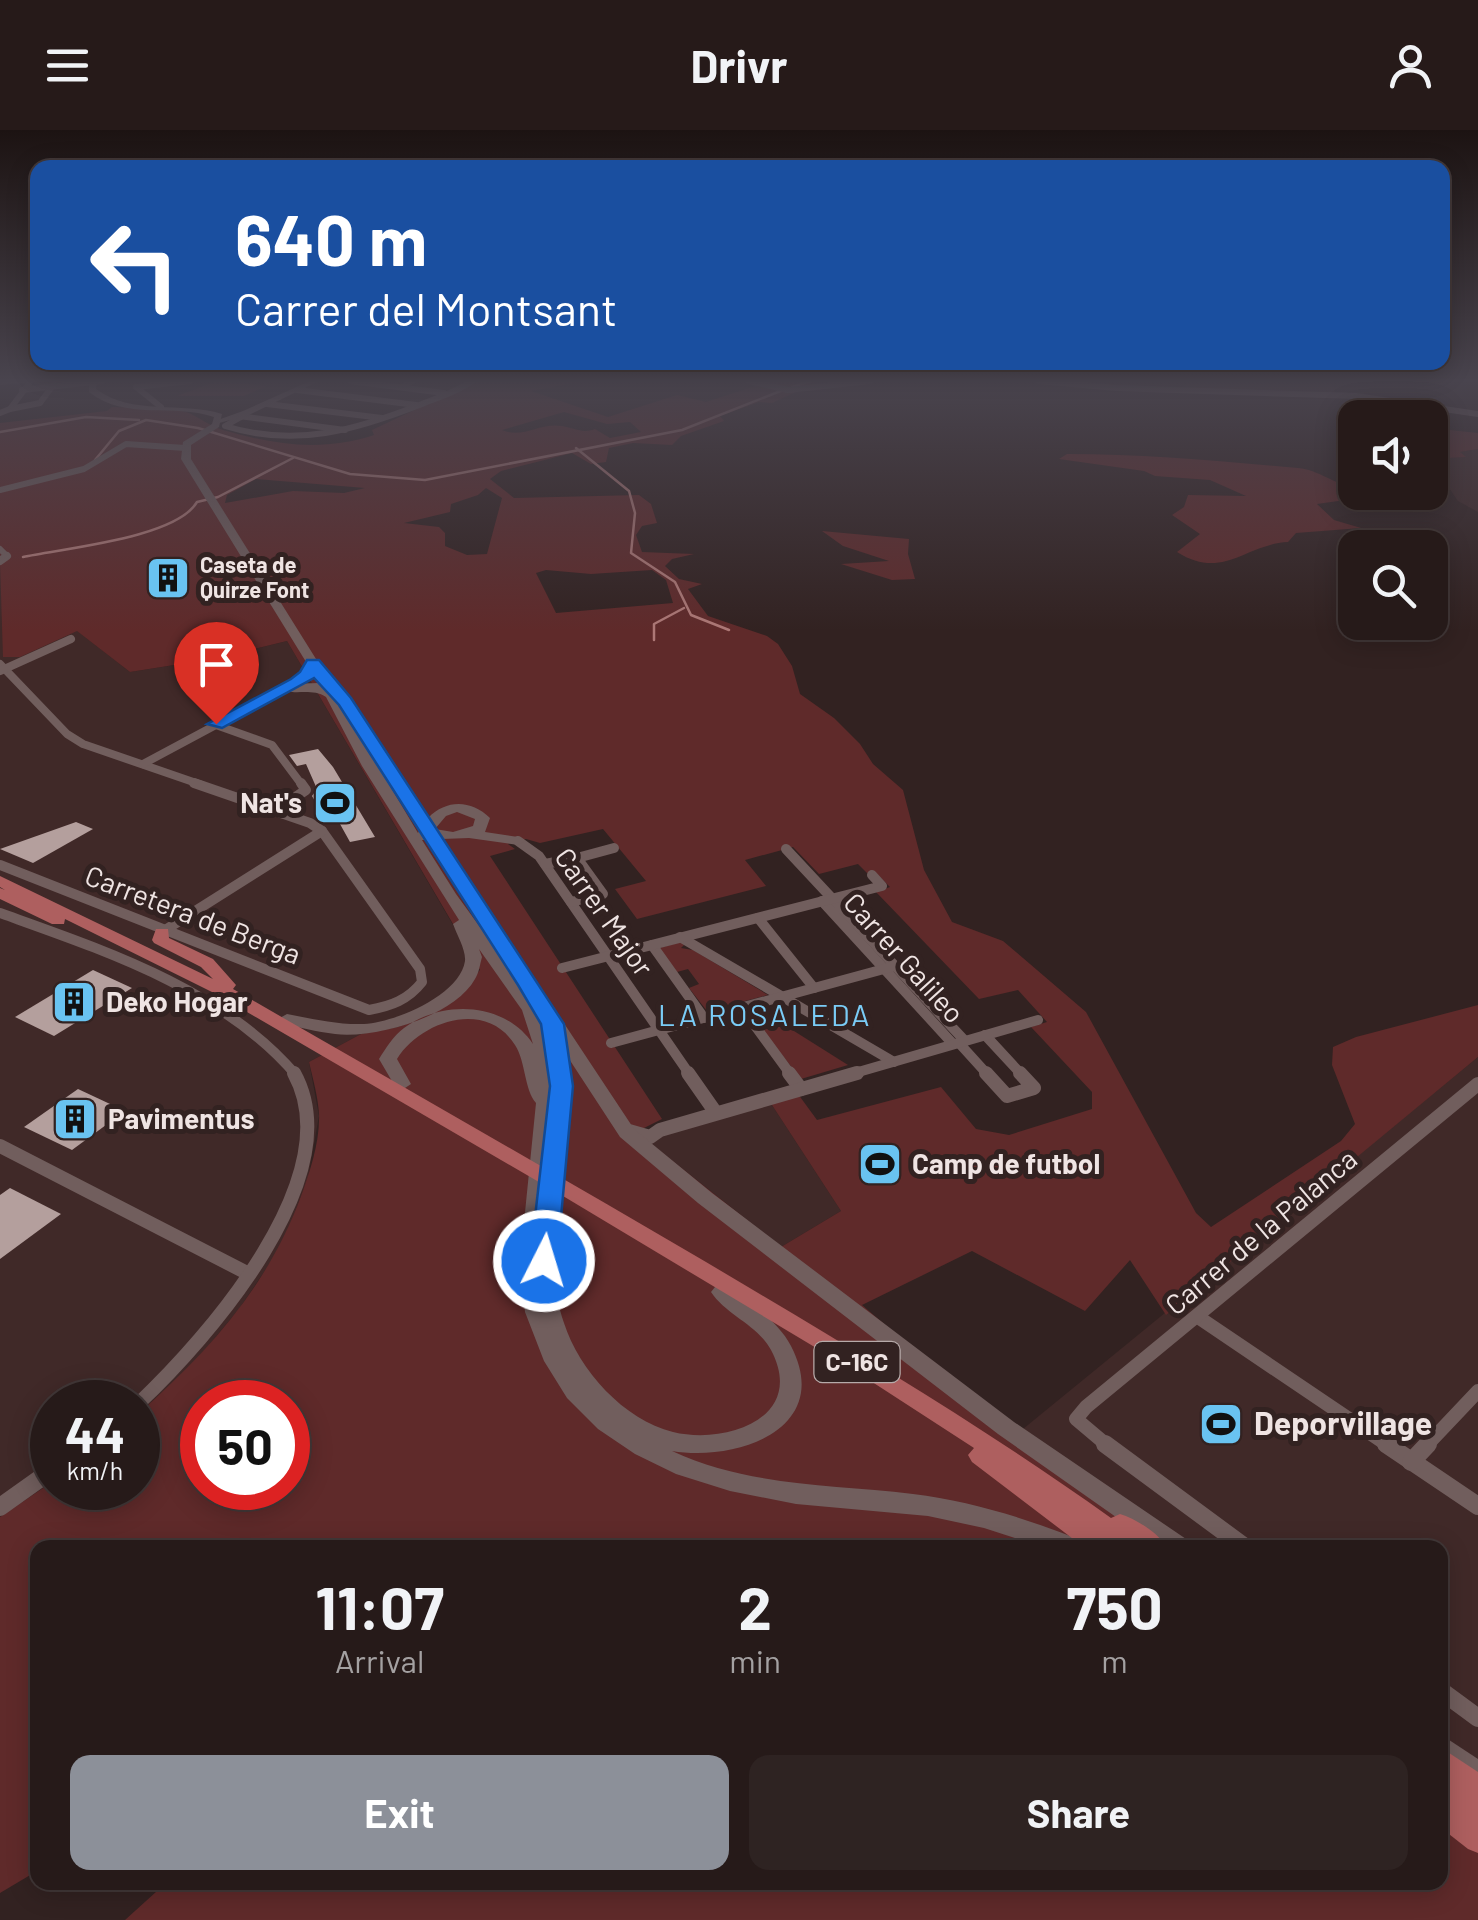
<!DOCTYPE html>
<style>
body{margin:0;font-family:Barlow,sans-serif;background:#2e2322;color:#f1f3f6;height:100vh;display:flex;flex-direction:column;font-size:38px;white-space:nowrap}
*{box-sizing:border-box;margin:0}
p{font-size:32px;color:#a4a1a2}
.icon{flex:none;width:55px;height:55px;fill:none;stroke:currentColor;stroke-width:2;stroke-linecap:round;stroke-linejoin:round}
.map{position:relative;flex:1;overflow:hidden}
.details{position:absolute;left:30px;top:1410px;width:1418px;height:350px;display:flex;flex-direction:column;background:#261a19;border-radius:20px;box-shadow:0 5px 25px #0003,0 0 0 2px #423838}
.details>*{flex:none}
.guide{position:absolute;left:30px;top:30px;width:1420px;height:210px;border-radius:20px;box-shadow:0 5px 25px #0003,0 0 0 2px #423838;background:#1a4fa0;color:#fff;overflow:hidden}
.tools{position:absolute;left:1338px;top:270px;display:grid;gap:20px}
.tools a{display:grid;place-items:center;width:110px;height:110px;border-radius:20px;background:#261a19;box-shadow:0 5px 25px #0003,0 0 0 2px #423838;font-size:50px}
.speed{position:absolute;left:30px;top:1250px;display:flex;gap:20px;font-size:50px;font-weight:700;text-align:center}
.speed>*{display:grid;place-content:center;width:130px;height:130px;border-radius:50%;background:#261a19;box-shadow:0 5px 25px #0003,0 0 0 2px #423838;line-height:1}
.speed small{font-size:25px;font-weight:400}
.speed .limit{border:15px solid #d22;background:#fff;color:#111}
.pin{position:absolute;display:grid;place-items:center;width:85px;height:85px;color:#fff;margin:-102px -42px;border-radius:50% 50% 50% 0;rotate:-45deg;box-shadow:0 0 10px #0007}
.pin .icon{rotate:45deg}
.me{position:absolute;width:110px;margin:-55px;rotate:5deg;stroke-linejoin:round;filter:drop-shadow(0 0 8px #0008)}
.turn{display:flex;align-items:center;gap:35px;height:210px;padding:0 40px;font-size:45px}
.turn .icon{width:130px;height:130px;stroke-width:2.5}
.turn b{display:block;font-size:70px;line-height:85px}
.eta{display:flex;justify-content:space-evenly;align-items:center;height:170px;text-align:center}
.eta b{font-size:60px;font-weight:700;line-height:70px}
.primary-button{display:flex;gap:20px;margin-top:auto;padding:20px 40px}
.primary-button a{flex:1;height:115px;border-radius:20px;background:#8c9099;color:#fff;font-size:40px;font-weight:700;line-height:115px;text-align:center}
.primary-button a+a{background:#2e2322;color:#f1f3f6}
header{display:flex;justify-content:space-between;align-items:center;height:130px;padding:0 40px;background:#261a19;font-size:45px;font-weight:700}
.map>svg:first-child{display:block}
</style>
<header><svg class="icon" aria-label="menu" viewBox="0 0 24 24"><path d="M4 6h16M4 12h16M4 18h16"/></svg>Drivr<svg class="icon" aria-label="person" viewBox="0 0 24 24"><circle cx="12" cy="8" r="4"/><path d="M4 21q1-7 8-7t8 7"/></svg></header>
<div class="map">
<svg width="1478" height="1790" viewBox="0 0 1478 1790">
<rect width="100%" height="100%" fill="#322221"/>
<g fill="#402928">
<polygon points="1188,251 1330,251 1337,264 1183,257"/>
<polygon points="1478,319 1478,382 1458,371 1441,346 1430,341 1430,329 1464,327 1459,322"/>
<polygon points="0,429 9,431 56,484 130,542 212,529 287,511 480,841 459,866 441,879 398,897 361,904 309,932 319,986 308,1047 283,1114 239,1179 189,1239 138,1284 138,1272 52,1272 52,1352 0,1387"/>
<polygon points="1478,927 1478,1641 1440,1613 1440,1418 1182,1417 1023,1299"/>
<polygon points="770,972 841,1081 781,1117 650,1013 668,1001"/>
</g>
<g fill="#5f2a2a" fill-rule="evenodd">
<polygon points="217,251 266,256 244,266 177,266"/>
<path d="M476,251H585L531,261L608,287L677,265L706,272L758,255L744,251H819L808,256L823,260L798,261L772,273L759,272L720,286L724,291L681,306L672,315L633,313L609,318L606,332L591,334L572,323L501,341L490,349L514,368L639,365L651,374L657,393L642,396L636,405L642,422L694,424L672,429L665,436L679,449L702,454L688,459L708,486L767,506L778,514L792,536L800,564L834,588L860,614L873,634L903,660L924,740L952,792L1003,811L1086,882L1196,1083L1211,1097L1341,1011L1355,994L1332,935L1333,917L1356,907L1478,875V927L1166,1185L1130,1130L1085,1181L972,1121L862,1175L920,1225L1182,1417L38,1418L37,1741L0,1763V1387L52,1352V1358H138V1284C209,1221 268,1156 301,1066C310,1041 320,1012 319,984C318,967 313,949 309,932L361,904L398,897L441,879L459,866L480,840L287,511L212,529L130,542L77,501L20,527H3L0,433L6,431L0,429V293L107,281L112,277C135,278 167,275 189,283C200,288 210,296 223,300C274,315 323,322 374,305L372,300ZM564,282L607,294L630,292L641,302L610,308L595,299C582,304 575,298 562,296C539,292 524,309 502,300ZM256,349L365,358L344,363L293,361L225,373L227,365ZM486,358L502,368L487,424L467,425L445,416V403L439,397L404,393L450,382L451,374L478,365ZM546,440L591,444L652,440L666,450L673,473L556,483L536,443ZM603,699L646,751L615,759L637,789L766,756L745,730L793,717L819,744L858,734L867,743L875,742L890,757L876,762L979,869L1018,860L1047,892L1031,897L1092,962V979L1009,1005L976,999L941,957L817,990L798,964L770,972L841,1081L781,1117L636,1002L662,989L490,726L515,719L508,714L526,709L540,713ZM202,1272H288V1358H202Z"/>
<polygon points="1430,298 1478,303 1478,319 1460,322 1466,327 1430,329"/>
<path d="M1067,324C1144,324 1220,331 1298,338C1320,340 1334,355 1355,357V362L1395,363L1317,374L1334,390L1361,398L1296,403L1288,412C1245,414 1223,451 1177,422L1200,404L1172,385L1184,377L1188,365L1246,366L1210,350L1155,346L1144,341L1059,329Z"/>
<polygon points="822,401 909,409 908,424 915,449 892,450 841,434 889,431 843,416"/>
<polygon points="681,812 684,815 681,818 693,820 768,865 707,881 689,858 699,854 688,839 677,842 659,818"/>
<polygon points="759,879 848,935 801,949 748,882"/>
<polygon points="1440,1613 1478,1641 1478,1790 125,1790 167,1752 1440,1752"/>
</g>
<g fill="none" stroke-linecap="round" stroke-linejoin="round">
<g stroke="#ad7876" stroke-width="2.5">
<polyline points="792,257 811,251"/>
<polyline points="0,302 86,287 139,290"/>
<polyline points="576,318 629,361 635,383 631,423 675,452 691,485 729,500"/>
<polyline points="95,330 119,301 146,290 198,298 350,344 425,350 682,300 783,260"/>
<path d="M23,427C65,418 176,408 197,372L218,367L293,328"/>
<polyline points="654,510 654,494 684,478"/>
</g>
</g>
<g fill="#b49f9d">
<polygon points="318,619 333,637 375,707 350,712 335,685 324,687 312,666 317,659 306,634 297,636 289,625"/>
<polygon points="76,692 93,699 33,733 0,719"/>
<polygon points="93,840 132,858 54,906 15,887"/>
<polygon points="78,959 125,981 72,1020 24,997"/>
<polygon points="10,1058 61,1084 0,1129 0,1065"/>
</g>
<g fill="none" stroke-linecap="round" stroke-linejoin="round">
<polyline stroke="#715e5d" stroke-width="5" points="402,257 413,251"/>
<g stroke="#715e5d" stroke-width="6">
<polyline points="350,251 444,263"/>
<polyline points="749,251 788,260 870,251"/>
<polyline points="1039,251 1116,258 1356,266 1478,284"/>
<polyline points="22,260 102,251"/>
<polyline points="297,260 416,275"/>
<polyline points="267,274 382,288"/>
<polyline points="161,277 136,257 190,251"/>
<polyline points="10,279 40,273 54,254"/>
<polyline points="0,283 10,279 31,251"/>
<polyline points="239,286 345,300"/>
<path d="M241,287L225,296C296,318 356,300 422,274C439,267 457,262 472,251"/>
<polyline points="0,360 84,339 126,314 185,318"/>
<polyline points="0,419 7,426 3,429"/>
</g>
<g stroke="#715e5d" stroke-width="8">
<polyline points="0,431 7,426"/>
<polyline points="0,534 67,604 83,614 202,655"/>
<polyline points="0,541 71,509"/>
<polyline points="216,595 272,615 302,655"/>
<polyline points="143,634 285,558"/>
</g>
<g stroke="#715e5d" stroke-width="10">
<polyline points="275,681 306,660 301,653"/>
<polyline points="518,711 539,726 690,945"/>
<polyline points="786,719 965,911"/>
<polyline points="577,728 614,718"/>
<polyline points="545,734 577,728 603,764 571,772"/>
<path d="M0,735L369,880C391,876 408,870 422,852L420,839L322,701L310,693L194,653"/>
<polyline points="822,771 953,914"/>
<path d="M0,783C103,820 223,859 296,945"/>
<polyline points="758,788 814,858"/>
<polyline points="162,802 322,701"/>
<polyline points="680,807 894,932"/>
<polyline points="652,815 704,888"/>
<polyline points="562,838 882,756 872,745"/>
<polyline points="742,878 791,945"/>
<polyline points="985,905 1022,945"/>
<polyline points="611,913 895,836"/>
<polyline points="959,913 988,945"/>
<polyline points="848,945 1038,890"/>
</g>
<g stroke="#715e5d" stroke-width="14">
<polyline points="688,943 716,983"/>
<polyline points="789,943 801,959"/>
<polyline points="986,943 1007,966 1034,958 1020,943"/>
<polyline points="629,1001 650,1007 660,1000 857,943"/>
<polyline points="0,1016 249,1144"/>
<polyline points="1198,1187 1389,1316"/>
<path d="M138,1274C208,1208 351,1046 294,943"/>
<polyline points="1108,1316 1076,1289 1086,1277 1478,954"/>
<polyline points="1426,1316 1478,1261"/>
</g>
<g stroke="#715e5d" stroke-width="18">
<polyline points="1105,1314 1246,1418"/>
<polyline points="1386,1314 1478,1376"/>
<polyline points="1411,1332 1428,1314"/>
<polyline points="0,1377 52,1340"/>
<polyline points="1440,1560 1478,1588"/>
</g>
<g fill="#715e5d" fill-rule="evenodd">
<polygon points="0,251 32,251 33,252 0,255"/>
<polygon points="310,251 319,251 249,285 219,293 215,291 243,281"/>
</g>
<g fill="#715e5d" fill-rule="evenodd">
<path d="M89,251H97L96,259C132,286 181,271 222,284L219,297L191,315V329L331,553L351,590L362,588L428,688C447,669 471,670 490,688L485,702L518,707L525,711L518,715L469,708L442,709L634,999L712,1063L1014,1292L1189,1411L1192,1418H1160L998,1304L698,1073L620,1007L541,886L553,924H564L567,928C569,951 570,974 567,997C562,1061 542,1129 564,1193C579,1240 624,1290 673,1302C726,1315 807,1288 771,1220C758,1195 726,1185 711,1162L715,1157L722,1154L729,1157C751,1174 778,1191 791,1216C834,1299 737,1332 672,1321C750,1357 830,1354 913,1364C971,1371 1028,1389 1083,1411L1086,1418H1046L984,1398L928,1386L796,1374L730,1361L676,1344L635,1324L598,1299L567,1268L544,1231L525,1182L520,1132L536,973C524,959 526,932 515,915C486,869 421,891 397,929L411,954L402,960L396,958L379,929C386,918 393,906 404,898C443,869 505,872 533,914L522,880L479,819L482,827C480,834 479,843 475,849C454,887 374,909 335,904C317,902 298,897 281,893L278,889L287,884C313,889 338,895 364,894C396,892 460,865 465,831C466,820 457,805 453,794L459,790L362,636L326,567C311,557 292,567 279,558L285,554L319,553L181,329L183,312L212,294L214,287C172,273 126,291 89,262ZM359,604L420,699L418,703ZM457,682L475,689L473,696L453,702L435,699L446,686ZM422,710H427L519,851L456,764Z"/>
<polygon points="1440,1604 1478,1629 1478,1659 1468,1655 1440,1634"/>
</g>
<g fill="#ae5f5f" fill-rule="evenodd">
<path d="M0,746L213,849L201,837L154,813L152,810L156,799H168L169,808L213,829L236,855L233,859C391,950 549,1040 706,1132C844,1214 981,1295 1111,1388L1120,1384C1136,1389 1159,1403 1167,1418H1085L972,1332L968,1325L974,1318L863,1246L563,1066L216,864L65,789L64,794H52L0,769V758L5,760L0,757Z"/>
<polygon points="1440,1617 1478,1642 1478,1723 1468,1719 1440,1697"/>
</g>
</g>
<linearGradient id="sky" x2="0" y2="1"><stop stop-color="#1c1312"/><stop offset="0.5" stop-color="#49444e"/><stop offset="1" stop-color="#49444e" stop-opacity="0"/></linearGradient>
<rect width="1478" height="501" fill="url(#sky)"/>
<polygon fill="#1a73e8" stroke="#114b97" stroke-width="2.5" points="307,530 319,530 351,568 564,894 573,956 557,1131 553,1138 534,1138 530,1131 550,956 541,894 518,855 339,575 314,548 222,598 207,594 291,549 300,542"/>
<defs>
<g id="building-square" transform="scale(2.25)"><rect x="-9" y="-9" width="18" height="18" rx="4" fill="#69c3f1" stroke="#322221"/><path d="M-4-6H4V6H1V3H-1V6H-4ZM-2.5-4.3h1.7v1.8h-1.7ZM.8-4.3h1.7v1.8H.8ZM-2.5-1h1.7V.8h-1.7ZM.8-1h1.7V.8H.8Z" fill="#111"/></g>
<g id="stadium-square" transform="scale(2.25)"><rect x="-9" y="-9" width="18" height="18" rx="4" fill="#69c3f1" stroke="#322221"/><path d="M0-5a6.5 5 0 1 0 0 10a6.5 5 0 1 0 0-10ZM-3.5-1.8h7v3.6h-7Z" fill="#111"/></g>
</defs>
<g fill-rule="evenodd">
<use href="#building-square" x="168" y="448"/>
<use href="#stadium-square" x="335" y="673"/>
<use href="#building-square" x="74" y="872"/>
<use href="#building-square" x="75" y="989"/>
<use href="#stadium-square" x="880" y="1034"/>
<use href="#stadium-square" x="1221" y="1294"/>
</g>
<g text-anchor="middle" stroke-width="10" stroke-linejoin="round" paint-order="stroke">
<g font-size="22" font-weight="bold" fill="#efe4e3" stroke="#322221" text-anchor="start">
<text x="200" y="443">Caseta de<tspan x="200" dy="25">Quirze Font</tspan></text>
</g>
<rect fill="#322221" stroke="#b6aaa9" stroke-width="2.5" x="814.5" y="1212" width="85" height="40" rx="8"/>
<g font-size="25" font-weight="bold" fill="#efe4e3">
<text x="857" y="1241">C-16C</text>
</g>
<g font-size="28" font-weight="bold" fill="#efe4e3" stroke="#322221" text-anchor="start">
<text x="302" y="683" text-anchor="end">Nat's</text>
<text x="106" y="882">Deko Hogar</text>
<text x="108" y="999">Pavimentus</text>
<text x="912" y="1044">Camp de futbol</text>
</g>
<g font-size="28" fill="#efe4e3" stroke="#322221">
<text transform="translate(604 782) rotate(55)" y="10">Carrer Major</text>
<text transform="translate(193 785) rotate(21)" y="10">Carretera de Berga</text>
<text transform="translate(904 828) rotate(48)" y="10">Carrer Galileo</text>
<text transform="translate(1261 1102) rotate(-40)" y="10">Carrer de la Palanca</text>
</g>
<g font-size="30" letter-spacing="2.5" fill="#7accf6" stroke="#322221">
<text x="765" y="896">LA ROSALEDA</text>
</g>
<g font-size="32" font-weight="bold" fill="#efe4e3" stroke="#322221" text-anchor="start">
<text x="1254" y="1305">Deporvillage</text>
</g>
</g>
</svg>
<div class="tools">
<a><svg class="icon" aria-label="sound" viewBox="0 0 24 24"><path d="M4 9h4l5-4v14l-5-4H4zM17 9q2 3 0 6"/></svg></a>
<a><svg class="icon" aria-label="search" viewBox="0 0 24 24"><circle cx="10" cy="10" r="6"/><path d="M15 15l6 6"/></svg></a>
</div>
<div class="speed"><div>44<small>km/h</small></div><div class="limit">50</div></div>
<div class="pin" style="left:216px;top:594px;background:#d93025"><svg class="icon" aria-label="arrive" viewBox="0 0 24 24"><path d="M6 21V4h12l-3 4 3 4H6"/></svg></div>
<svg class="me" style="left:544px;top:1131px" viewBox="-20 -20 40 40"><circle r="17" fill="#1a73e8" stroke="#fff" stroke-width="3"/><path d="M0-11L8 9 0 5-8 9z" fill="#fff"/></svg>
<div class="guide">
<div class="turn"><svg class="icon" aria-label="left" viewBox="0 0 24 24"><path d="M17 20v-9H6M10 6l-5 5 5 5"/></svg><div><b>640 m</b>Carrer del Montsant</div></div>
</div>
<section class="details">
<div class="eta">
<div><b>11:07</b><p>Arrival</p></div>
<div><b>2</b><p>min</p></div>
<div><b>750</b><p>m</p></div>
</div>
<div class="primary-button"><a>Exit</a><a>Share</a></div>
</section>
</div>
